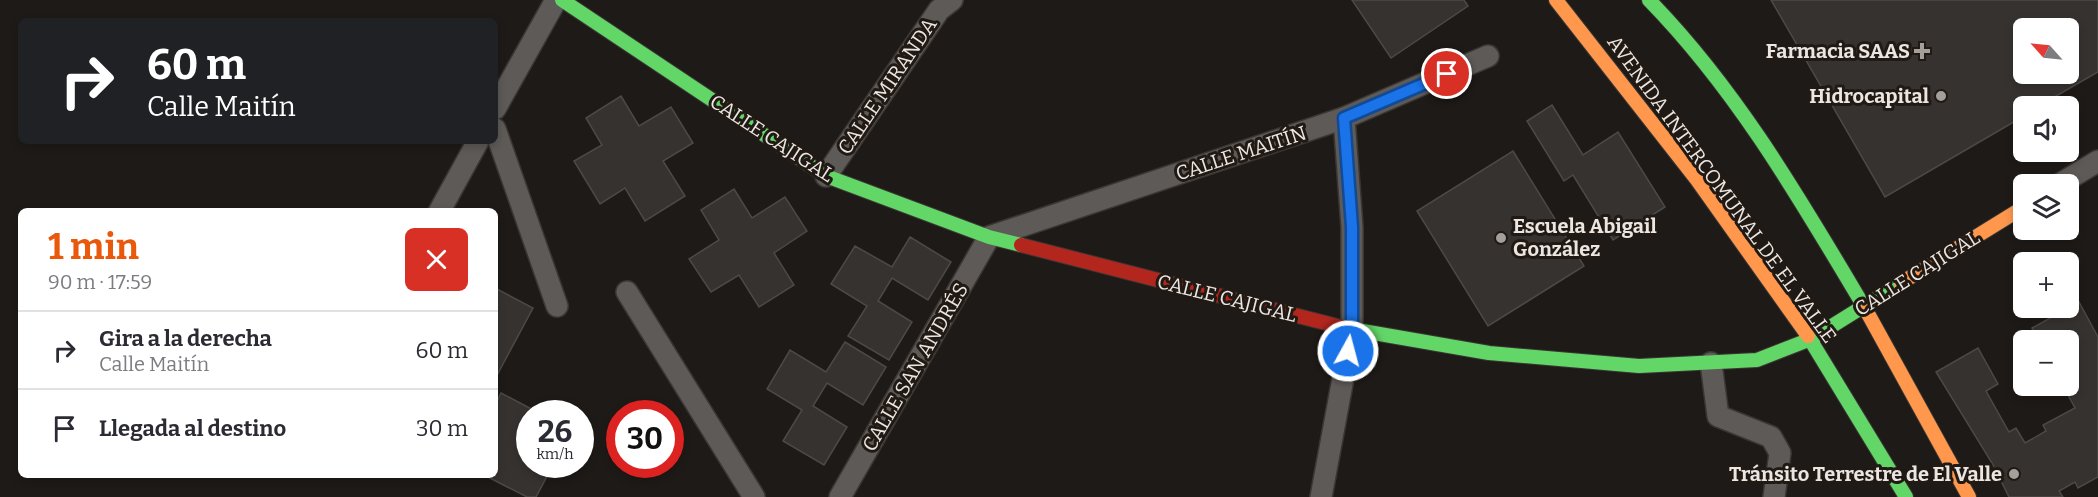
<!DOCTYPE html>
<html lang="es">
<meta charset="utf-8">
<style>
body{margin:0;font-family:Bitter,serif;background:#f7f7f7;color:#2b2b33;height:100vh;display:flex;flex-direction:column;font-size:22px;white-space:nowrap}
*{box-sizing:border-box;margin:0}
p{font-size:20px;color:#7c7c81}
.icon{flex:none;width:33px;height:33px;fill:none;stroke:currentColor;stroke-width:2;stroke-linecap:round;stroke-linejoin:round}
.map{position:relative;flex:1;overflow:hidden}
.drawer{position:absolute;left:18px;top:208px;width:480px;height:270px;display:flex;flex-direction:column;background:#fff;border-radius:9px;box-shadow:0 3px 9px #0003}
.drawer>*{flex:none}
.guide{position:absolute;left:18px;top:18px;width:480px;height:126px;border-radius:9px;box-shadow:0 3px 9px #0003;background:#202124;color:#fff;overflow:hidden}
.needle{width:39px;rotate:297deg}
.fabs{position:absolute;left:2013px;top:18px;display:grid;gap:12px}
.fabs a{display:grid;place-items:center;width:66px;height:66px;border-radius:9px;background:#fff;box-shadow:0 3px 9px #0003;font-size:30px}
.speed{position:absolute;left:516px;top:400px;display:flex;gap:12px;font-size:30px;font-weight:700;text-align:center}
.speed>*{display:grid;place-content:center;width:78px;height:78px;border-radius:50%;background:#fff;box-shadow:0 3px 9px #0003;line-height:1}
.speed small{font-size:15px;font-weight:400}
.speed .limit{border:9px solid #d22;background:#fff;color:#111}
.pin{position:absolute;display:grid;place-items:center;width:51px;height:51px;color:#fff;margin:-26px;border:3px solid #fff;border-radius:50%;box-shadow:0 2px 6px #0007}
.me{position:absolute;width:66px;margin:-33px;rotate:7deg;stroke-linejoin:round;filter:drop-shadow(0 0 4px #0008)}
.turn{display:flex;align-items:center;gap:21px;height:126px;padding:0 30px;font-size:27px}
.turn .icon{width:78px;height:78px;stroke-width:2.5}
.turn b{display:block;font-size:42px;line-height:51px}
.round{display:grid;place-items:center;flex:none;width:63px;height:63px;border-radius:9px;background:#f7f7f7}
.headline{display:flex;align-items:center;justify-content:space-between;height:102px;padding:0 30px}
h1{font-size:36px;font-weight:700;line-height:45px;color:#ea580c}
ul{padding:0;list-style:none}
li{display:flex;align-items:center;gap:18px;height:78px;padding:0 30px;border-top:2px solid #e1e1e2}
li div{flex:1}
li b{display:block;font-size:22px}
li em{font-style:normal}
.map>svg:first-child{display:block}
</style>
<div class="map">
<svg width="2098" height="497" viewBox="0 0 2098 497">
<rect width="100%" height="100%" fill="#1e1a17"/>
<g fill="#363230" stroke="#4c4946" stroke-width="1.5" fill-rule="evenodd">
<polygon points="1352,0 1464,0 1468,6 1391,58"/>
<path d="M1771,0H2098V72L2039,106H2024V116L1885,197ZM2024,28H2068V74H2024Z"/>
<polygon points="621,96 639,126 671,107 693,143 663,161 685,196 645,221 625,188 600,204 574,161 602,145 586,118"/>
<polygon points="1552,105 1583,155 1618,132 1665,207 1613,240 1573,175 1564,181 1527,121"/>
<polygon points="1513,151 1584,266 1488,326 1417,211"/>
<polygon points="734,189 752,218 785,197 807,231 774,253 794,285 759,307 739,275 711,292 689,259 719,240 701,210"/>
<polygon points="910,237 951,262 928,300 892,278 878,301 912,322 889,360 848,336 867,306 831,284 855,246 892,267"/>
<polygon points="495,288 533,308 495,379"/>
<polygon points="2079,302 2098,337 2098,477 2078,488 2075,482 2059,491 2063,497 2009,497 1992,463 1936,372 1978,348 1998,384 1986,391 2009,432 2016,428 2025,443 2046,431 2043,425 2075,408 2063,386 2068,386 2068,340 2039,340 2032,328"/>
<polygon points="845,342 886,367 863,405 827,383 813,406 847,427 824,465 783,441 802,410 767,389 790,350 826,372"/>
<polygon points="501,393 541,414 530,414 530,465 553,465 536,497 527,497 486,476 495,476 495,406"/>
</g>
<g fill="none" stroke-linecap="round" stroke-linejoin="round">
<g stroke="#393633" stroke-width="24">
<g id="street">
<polyline points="495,109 556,0"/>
<polyline points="495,129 557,306"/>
<polyline points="826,176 939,10 952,0"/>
<polyline points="2060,184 2098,161"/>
<polyline points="439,212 478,141"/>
<polyline points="627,292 754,497"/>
<polyline points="1711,363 1718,416 1771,437 1780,453 1774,497"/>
<polyline points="840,497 989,237 1344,118 1488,56"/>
<polyline points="1321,497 1352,330 1352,227 1344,118"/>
</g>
</g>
<g stroke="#393633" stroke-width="16">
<g id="fast">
<polyline points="562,0 826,176 989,237 1021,245"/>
<path d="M1649,0C1738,91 1801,201 1866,310"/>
<polyline points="1345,328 1489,353 1639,366 1757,360 1811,339 1901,283"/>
<polyline points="1808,336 1906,497"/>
</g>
</g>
<g stroke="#393633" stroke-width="16">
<g id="slow">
<polyline points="1556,0 1697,180 1808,336"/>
<polyline points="1901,283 2024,207"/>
<polyline points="1866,310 1969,497"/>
</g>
</g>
<g stroke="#393633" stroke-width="16">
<polyline id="jam" points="1021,245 1345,328"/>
</g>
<use href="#street" stroke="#5d5a57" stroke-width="21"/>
<use href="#fast" stroke="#63d668" stroke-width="14"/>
<use href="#slow" stroke="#ff974d" stroke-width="14"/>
<use href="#jam" stroke="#b3261e" stroke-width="14"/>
</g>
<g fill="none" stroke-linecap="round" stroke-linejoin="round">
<g stroke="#114b97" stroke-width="15">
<polyline id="route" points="1348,351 1352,330 1352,227 1344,118 1447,74"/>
</g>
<use href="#route" stroke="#1a73e8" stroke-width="10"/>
</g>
<g fill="#a39f9b" stroke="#211a14" stroke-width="2">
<path d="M1919 42h6v6h6v6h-6v6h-6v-6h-6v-6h6z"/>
<circle cx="1941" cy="96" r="6"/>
<circle cx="1501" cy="238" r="6"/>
<circle cx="2014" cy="474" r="6"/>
</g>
<g text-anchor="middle" stroke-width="6" stroke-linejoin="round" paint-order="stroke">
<g font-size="20" font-weight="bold" fill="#ebe6e2" stroke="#211a14" text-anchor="end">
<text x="1910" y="58">Farmacia SAAS</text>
<text x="1929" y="103">Hidrocapital</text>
<text x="1513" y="233" text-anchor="start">Escuela Abigail<tspan x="1513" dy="23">González</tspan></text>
<text x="2002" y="481">Tránsito Terrestre de El Valle</text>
</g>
<g font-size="20" fill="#ebe6e2" stroke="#211a14">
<text transform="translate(887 86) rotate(-56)" y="7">CALLE MIRANDA</text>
<text transform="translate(772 138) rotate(33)" y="7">CALLE CAJIGAL</text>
<text transform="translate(1241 153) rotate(-18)" y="7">CALLE MAITÍN</text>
<text transform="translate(1722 189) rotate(54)" y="7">AVENIDA INTERCOMUNAL DE EL VALLE</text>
<text transform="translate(1917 273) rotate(-32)" y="7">CALLE CAJIGAL</text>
<text transform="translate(1227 298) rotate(14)" y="7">CALLE CAJIGAL</text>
<text transform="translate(915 367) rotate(-60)" y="7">CALLE SAN ANDRÉS</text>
</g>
</g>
</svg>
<div class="fabs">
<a><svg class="needle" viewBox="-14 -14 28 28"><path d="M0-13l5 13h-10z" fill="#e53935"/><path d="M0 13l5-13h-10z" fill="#7c7c81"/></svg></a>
<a><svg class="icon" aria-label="sound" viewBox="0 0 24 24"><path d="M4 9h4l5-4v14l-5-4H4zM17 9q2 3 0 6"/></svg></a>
<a><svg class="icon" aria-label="layers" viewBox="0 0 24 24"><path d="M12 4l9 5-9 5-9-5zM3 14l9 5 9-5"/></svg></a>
<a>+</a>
<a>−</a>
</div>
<div class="speed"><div>26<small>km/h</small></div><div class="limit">30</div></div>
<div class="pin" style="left:1447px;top:74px;background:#d93025"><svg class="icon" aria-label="arrive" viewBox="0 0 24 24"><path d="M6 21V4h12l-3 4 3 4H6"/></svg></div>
<svg class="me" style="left:1348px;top:351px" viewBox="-20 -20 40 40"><circle r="17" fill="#1a73e8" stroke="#fff" stroke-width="3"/><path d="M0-11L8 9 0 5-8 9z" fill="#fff"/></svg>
<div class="guide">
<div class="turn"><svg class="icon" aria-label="right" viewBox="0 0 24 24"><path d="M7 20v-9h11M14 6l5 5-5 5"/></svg><div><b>60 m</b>Calle Maitín</div></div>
</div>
<section class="drawer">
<div class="headline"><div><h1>1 min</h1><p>90 m · 17:59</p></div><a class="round" style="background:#d93025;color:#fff"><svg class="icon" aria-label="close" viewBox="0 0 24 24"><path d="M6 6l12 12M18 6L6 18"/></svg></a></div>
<ul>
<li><svg class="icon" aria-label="right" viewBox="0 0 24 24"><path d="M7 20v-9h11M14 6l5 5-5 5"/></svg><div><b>Gira a la derecha</b><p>Calle Maitín</p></div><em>60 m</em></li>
<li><svg class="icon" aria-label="arrive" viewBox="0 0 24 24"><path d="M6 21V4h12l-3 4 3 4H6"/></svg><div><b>Llegada al destino</b></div><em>30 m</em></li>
</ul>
</section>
</div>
